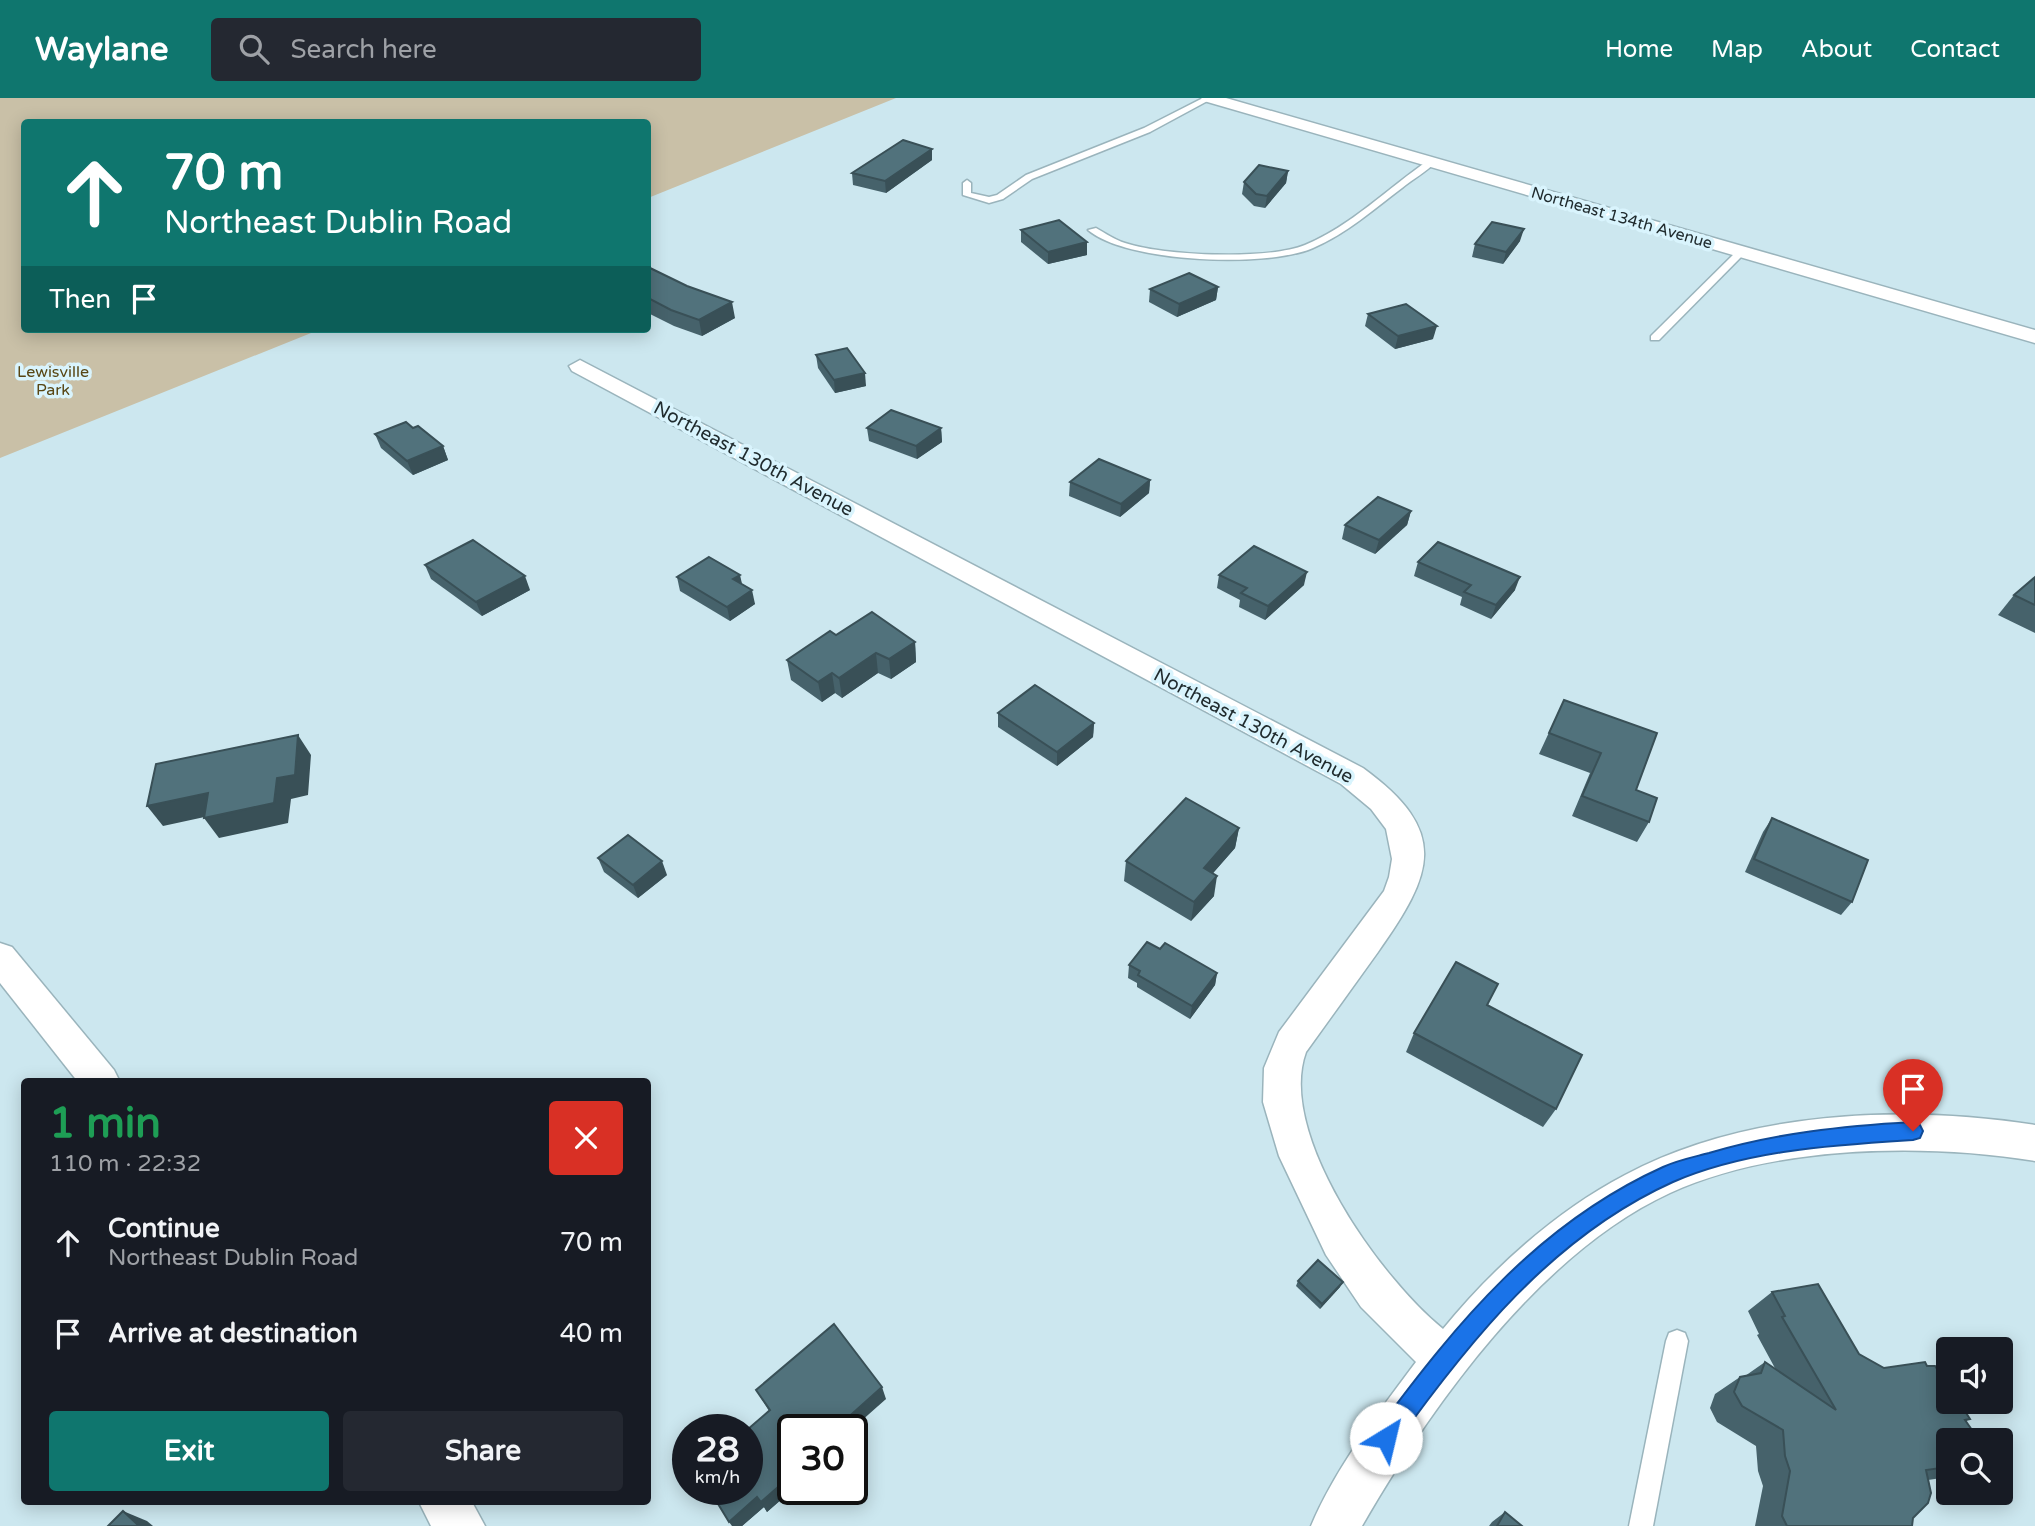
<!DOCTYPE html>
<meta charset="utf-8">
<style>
body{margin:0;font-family:"Varela Round",sans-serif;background:#242831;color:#f1f3f6;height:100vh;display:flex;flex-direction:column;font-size:26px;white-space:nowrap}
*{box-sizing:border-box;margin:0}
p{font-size:23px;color:#9ea1a6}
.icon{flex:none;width:38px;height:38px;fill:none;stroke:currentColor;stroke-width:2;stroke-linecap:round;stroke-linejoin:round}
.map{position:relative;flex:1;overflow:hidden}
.side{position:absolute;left:21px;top:980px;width:630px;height:427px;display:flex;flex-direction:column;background:#171b24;border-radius:7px;box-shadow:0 4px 18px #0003}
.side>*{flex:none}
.hud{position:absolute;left:21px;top:21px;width:630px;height:214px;border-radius:7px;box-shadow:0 4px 18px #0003;background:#0f766e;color:#fff;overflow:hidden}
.buttons{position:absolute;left:1936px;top:1239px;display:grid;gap:14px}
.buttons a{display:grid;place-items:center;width:77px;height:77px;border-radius:7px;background:#171b24;box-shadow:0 4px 18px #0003;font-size:35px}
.speed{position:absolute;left:672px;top:1316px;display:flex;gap:14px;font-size:35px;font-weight:700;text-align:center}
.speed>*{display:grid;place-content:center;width:91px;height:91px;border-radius:50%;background:#171b24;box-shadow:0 4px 18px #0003;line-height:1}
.speed small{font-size:18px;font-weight:400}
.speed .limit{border:4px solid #111;border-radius:10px;background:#fff;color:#111}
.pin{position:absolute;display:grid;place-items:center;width:60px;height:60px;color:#fff;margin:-72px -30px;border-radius:50% 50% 50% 0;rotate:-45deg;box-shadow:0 0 7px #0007}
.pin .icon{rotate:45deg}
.me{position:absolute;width:77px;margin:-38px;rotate:36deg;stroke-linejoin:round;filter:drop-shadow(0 0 5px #0008)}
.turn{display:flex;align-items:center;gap:24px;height:147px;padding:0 28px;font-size:32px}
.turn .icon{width:91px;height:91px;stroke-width:2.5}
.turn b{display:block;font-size:49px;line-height:60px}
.then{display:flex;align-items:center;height:66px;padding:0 28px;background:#0003;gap:14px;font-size:26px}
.round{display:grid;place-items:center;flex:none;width:74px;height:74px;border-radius:7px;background:#242831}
.summary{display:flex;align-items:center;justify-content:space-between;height:119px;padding:0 28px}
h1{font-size:42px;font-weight:700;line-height:52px;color:#1e9e55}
.action{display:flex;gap:14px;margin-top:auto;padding:14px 28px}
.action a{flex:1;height:80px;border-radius:7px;background:#0f766e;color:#fff;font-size:28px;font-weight:700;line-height:80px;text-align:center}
.action a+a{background:#242831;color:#f1f3f6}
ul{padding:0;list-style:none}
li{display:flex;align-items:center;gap:21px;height:91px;padding:0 28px}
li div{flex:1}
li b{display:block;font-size:26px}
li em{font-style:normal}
header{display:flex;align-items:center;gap:42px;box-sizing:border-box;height:98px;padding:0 35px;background:#0f766e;color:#fff}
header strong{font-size:33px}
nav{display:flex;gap:38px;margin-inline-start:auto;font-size:24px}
.search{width:490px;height:63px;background:#242831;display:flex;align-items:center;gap:18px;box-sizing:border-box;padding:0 24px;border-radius:7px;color:#9ea1a6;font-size:26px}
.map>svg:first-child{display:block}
</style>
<header>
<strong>Waylane</strong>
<div class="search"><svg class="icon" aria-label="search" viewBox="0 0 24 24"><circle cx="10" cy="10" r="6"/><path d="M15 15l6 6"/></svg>Search here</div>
<nav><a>Home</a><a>Map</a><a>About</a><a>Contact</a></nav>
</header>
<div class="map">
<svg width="2035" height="1428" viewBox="0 0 2035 1428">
<rect width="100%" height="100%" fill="#cce7ef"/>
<polygon fill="#c9c0a7" points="0,0 896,0 648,100 648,24 24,24 24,231 321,231 0,360"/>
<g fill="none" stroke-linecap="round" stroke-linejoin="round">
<g stroke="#9ab4bc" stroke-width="3">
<g id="service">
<polygon points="1203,0 1213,0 1150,34 1032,81 1003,101 989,105 963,97 963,85 967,82 971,85 971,95 989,99 997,97 1026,77 1144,30"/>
<path d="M1429,62L1436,64C1426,74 1413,81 1402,90C1374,111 1346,136 1313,150C1267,170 1127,165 1088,132L1096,130C1105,135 1115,142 1125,145C1164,158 1268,162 1305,147C1351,128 1388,90 1429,62Z"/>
<polygon points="1739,151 1747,153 1659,242 1651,242 1651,238"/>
<polygon points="1677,1232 1685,1235 1688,1243 1653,1428 1629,1428 1666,1243 1669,1235"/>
</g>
</g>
<g stroke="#9ab4bc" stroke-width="3">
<g id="minor">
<polygon points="1201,0 1226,0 2035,232 2035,245 1204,3"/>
<path d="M580,262L1363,670C1451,734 1433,776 1378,854C1354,887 1330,921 1306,954C1276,1036 1382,1182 1443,1231C1492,1171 1556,1113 1625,1077C1744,1013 1904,1006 2035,1027V1063C1925,1045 1774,1047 1670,1095C1540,1155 1432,1307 1362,1428H1311C1336,1369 1378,1315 1416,1264L1361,1209L1326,1157L1279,1058L1263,1004L1264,970L1279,934L1384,793L1389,779L1392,761L1386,731L1371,711L1341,686L572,273L569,268Z"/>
<polygon points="0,845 12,849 114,972 120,984 78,984 0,885"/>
<polygon points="419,1404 472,1404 485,1428 431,1428"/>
</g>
</g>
<use href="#service" fill="#fff" fill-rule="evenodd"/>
<use href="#minor" fill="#fff" fill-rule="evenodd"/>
</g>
<g fill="#46626b">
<polygon points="932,51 932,62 886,95 853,87 852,75"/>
<polygon points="1288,73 1286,85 1265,110 1254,108 1242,96 1244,84"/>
<polygon points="1021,132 1087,144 1087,157 1048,166 1021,144"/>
<polygon points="1520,143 1503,166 1472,159 1475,146"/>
<polygon points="648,169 735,220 702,238 674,228 648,215"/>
<polygon points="1218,189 1216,202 1177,219 1149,204 1150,191"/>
<polygon points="1368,216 1433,241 1395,251 1365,228"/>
<polygon points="816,257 866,288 835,295 818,270"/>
<polygon points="413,330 443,348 448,362 413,377 381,350 375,336"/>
<polygon points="867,330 941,330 942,344 917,361 869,343"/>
<polygon points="1150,382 1149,395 1120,419 1069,398 1070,384"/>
<polygon points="1411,413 1407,427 1375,456 1342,441 1345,427"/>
<polygon points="1418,464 1515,492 1491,521 1460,507 1462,499 1414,478"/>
<polygon points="425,467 530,492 482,518 431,481"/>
<polygon points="1219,477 1304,487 1265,522 1239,509 1240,502 1217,490"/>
<polygon points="677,479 742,487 755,506 730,523 680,493"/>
<polygon points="2035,479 2035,535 1998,517 2014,497"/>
<polygon points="836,537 915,544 916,564 891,581 878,575 842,600 835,595 822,604 791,582 787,562"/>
<polygon points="1564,602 1636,692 1649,724 1637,744 1572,718 1590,675 1539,656"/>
<polygon points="998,615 1094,625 1093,639 1057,668 998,629"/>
<polygon points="1772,720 1852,804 1841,817 1745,774 1763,734"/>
<polygon points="1239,730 1235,750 1213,775 1214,798 1191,823 1124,783 1126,763"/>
<polygon points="598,760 667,777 638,800 604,774"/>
<polygon points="1160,851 1217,875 1215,887 1190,921 1137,889 1137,885 1128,880 1129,867"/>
<polygon points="1487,907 1556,1011 1543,1029 1406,954 1414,935"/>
<polygon points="1298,1183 1340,1189 1320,1211 1296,1188"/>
<polygon points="1772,1194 1859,1256 1884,1270 1927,1268 1970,1321 1966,1323 1948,1342 1948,1379 1928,1382 1913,1420 1912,1428 1755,1428 1763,1388 1758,1373 1756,1348 1717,1324 1710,1310 1715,1296 1740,1279 1745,1278 1765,1264 1776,1272 1757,1237 1759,1236 1748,1213"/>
<polygon points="756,1292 886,1301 793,1332 794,1398 791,1393 767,1414 764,1409 742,1428 732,1428 769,1313"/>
<polygon points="1505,1414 1522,1428 1489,1428 1492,1424"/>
</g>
<g fill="#395057">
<polygon points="932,51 932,62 886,95 885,83"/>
<polygon points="1288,73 1286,85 1265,110 1267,98"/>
<polygon points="1524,131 1520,143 1503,166 1506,154"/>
<polygon points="1087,144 1087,157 1048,166 1048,154"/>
<polygon points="1218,189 1216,202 1177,219 1179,206"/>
<polygon points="732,204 735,220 702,238 699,222"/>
<polygon points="1437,228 1433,241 1395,251 1398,238"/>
<polygon points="865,275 866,288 835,295 834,282"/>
<polygon points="941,330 942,344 917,361 916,348"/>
<polygon points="443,348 448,362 413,377 407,363"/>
<polygon points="1150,382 1149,395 1120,419 1121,406"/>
<polygon points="1411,413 1407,427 1375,456 1379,442"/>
<polygon points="1307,474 1304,487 1265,522 1268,508"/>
<polygon points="740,477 743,490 733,481"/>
<polygon points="525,478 530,492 482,518 476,504"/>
<polygon points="1520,479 1515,492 1491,521 1496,507"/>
<polygon points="752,492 755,506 730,523 727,509"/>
<polygon points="915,544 916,564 891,581 889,561"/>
<polygon points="876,555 878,575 842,600 839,580"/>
<polygon points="832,575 835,595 822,604 818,584"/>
<polygon points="1094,625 1093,639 1057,668 1057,654"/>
<polygon points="298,637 311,657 308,697 291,701 288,725 219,740 204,720"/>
<polygon points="208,695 223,715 163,728 147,708"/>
<polygon points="1239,730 1235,750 1200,790 1204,770"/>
<polygon points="662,763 667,777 638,800 633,787"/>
<polygon points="1217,778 1214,798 1191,823 1194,804"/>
<polygon points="1217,875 1215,887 1190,921 1192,908"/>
<polygon points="1343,1184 1340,1189 1320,1211 1322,1206"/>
<polygon points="882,1289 886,1301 851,1332 834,1332"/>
<polygon points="785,1383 791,1393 767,1414 764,1409 742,1428 732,1428 729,1424 757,1399"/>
<polygon points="793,1385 793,1391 802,1391 794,1398 789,1388"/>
<polygon points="123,1413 147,1423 153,1428 139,1428"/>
</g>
<g fill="#51727c" stroke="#395057" stroke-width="2">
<polygon points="903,42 932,51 885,83 852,75"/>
<polygon points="1259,67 1288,73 1267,98 1256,96 1244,84"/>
<polygon points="1059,122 1087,144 1048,154 1021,132"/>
<polygon points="1492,124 1524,131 1506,154 1475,146"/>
<polygon points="648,169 687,188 732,204 699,222 671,212 648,200"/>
<polygon points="1189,175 1218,189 1179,206 1150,191"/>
<polygon points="1406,206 1437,228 1398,238 1368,216"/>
<polygon points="847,250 865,275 834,282 816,257"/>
<polygon points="891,312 941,330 916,348 867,330"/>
<polygon points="406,324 413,330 418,328 443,348 407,363 375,336"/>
<polygon points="1099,361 1150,382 1121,406 1070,384"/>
<polygon points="1378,399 1411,413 1379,442 1345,427"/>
<polygon points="473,442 525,478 476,504 425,467"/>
<polygon points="1438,444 1520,479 1496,507 1464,494 1471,487 1418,464"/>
<polygon points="1254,448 1307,474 1268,508 1241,495 1247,490 1219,477"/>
<polygon points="709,459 740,477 733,481 752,492 727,509 677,479"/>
<polygon points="2035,479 2035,507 2014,497"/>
<polygon points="872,514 915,544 889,561 876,555 839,580 832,575 818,584 787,562 830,533 836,537"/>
<polygon points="1035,587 1094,625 1057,654 998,615"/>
<polygon points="1564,602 1657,635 1636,692 1657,700 1649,724 1582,698 1601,655 1549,635"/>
<polygon points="298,637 295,677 277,680 274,705 204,720 208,695 147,708 156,666"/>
<polygon points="1186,700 1239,730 1204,770 1217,778 1194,804 1126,763"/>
<polygon points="1772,720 1868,762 1852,804 1754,761"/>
<polygon points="628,737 662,763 633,787 598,760"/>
<polygon points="1147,844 1160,851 1165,845 1217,875 1192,908 1138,877 1140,873 1129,867"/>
<polygon points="1456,864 1498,886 1487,907 1582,957 1556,1011 1414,935"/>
<polygon points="1318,1162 1343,1184 1322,1206 1298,1183"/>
<polygon points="1818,1186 1859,1256 1884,1270 1925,1264 1927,1268 1935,1268 1948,1287 1948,1304 1959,1304 1970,1321 1965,1322 1979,1342 1948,1342 1948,1369 1926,1372 1931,1395 1928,1405 1913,1420 1912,1428 1787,1428 1782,1418 1790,1373 1785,1358 1783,1332 1742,1308 1734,1294 1740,1279 1761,1275 1765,1264 1836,1312 1782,1219 1785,1218 1772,1194"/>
<polygon points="834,1226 882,1289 834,1332 793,1332 793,1385 789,1388 785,1383 761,1404 757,1399 729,1424 709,1391 747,1391 747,1332 770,1312 756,1292"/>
<polygon points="123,1413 139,1428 108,1428"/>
<polygon points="1505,1414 1522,1428 1497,1428"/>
</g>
<path fill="#1a73e8" stroke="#114b97" stroke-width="2" d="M1913,1024L1920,1027L1923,1033L1920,1040L1913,1042C1834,1047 1747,1052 1673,1084C1553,1138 1469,1243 1394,1348L1386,1351L1378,1348L1375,1340L1378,1331C1457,1224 1539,1125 1663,1069C1678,1062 1694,1059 1709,1055C1776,1035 1843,1028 1913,1024Z"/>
<g text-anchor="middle" stroke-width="7" stroke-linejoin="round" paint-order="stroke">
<g font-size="16" fill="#212c2f" stroke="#d9f4fd">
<text transform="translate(1622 119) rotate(16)" y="6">Northeast 134th Avenue</text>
</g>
<g font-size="16" fill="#584614" stroke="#d9f4fd">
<text x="53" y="279">Lewisville<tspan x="53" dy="18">Park</tspan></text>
</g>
<g font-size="19" fill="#212c2f" stroke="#d9f4fd">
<text transform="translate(754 360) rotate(28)" y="7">Northeast 130th Avenue</text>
<text transform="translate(1254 627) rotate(28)" y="7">Northeast 130th Avenue</text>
</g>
</g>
</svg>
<div class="buttons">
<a><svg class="icon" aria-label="sound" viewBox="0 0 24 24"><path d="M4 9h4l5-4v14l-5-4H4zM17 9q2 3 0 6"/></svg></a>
<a><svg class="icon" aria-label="search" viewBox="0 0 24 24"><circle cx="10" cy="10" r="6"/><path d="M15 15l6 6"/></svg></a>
</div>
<div class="speed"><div>28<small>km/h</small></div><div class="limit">30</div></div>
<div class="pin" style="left:1913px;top:1033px;background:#d93025"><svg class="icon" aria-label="arrive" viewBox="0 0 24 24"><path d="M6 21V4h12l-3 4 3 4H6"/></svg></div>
<svg class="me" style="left:1386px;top:1340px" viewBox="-20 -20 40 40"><circle r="19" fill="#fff"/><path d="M0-13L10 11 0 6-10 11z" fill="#1a73e8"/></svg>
<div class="hud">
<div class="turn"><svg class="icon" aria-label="ahead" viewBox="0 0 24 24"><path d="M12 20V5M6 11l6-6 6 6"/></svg><div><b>70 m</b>Northeast Dublin Road</div></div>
<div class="then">Then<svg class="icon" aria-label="arrive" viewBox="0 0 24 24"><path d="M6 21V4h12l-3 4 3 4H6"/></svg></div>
</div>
<section class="side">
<div class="summary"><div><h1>1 min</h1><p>110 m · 22:32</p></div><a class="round" style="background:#d93025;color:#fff"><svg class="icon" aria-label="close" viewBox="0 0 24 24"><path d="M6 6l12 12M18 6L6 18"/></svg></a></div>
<ul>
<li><svg class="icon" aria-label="ahead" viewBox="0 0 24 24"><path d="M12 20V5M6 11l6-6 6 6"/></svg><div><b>Continue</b><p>Northeast Dublin Road</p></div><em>70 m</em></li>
<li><svg class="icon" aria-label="arrive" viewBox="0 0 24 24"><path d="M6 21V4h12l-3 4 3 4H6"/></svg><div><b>Arrive at destination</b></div><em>40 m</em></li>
</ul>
<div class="action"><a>Exit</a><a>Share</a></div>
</section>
</div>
